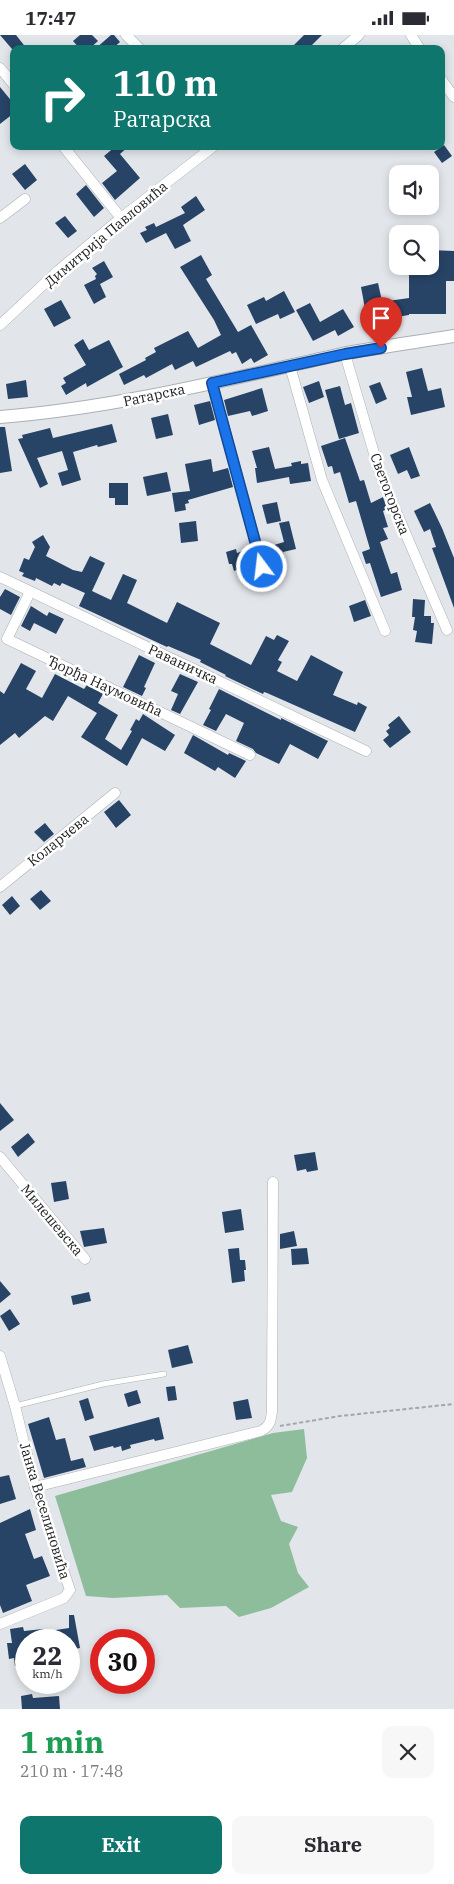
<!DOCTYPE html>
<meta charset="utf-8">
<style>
body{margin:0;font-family:"IBM Plex Serif",serif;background:#f7f7f7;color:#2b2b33;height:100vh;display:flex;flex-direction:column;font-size:19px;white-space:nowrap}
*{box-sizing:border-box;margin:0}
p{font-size:16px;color:#7c7c81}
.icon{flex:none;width:28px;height:28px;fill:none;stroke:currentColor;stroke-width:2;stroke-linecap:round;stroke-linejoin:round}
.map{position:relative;height:1674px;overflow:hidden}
.drawer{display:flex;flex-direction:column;background:#fff;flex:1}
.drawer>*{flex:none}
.hud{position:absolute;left:10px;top:10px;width:435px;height:105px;border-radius:10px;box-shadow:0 2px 8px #0003;background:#0f766e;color:#fff;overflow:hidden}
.fabs{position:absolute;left:389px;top:130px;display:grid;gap:10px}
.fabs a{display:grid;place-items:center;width:50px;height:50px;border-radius:10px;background:#fff;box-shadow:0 2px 8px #0003;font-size:25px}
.speed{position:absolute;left:15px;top:1594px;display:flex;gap:10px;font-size:25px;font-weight:700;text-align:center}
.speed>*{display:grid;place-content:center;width:65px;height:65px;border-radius:50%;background:#fff;box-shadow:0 2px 8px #0003;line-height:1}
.speed small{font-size:12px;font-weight:400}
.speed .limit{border:8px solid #d22;background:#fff;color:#111}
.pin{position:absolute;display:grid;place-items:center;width:42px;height:42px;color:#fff;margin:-51px -21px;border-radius:50% 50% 50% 0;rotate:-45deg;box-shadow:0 0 5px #0007}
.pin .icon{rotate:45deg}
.me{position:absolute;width:55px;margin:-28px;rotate:345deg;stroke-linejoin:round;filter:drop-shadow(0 0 4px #0008)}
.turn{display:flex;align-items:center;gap:18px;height:105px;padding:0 20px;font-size:22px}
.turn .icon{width:65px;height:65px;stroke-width:2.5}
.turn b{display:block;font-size:35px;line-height:42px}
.round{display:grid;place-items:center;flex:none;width:52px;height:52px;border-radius:10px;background:#f7f7f7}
.overview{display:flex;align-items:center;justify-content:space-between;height:85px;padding:0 20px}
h1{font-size:30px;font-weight:700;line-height:38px;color:#1e9e55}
.button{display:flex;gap:10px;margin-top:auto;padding:10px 20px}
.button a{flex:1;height:58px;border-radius:10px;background:#0f766e;color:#fff;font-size:20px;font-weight:700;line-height:58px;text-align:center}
.button a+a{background:#f7f7f7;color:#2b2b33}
.status{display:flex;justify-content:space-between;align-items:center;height:35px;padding:0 25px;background:#fff;direction:ltr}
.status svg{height:14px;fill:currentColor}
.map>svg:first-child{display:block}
</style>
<div class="status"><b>17:47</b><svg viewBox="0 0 49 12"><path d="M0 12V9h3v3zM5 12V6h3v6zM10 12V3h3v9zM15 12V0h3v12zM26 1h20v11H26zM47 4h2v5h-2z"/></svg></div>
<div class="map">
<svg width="454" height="1674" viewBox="0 0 454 1674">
<rect width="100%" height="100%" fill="#e2e6eb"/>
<polygon fill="#8ebd9c" points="304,1394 307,1423 292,1457 271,1460 281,1486 298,1492 289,1509 298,1538 309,1552 271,1573 239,1582 226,1571 180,1573 167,1560 113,1563 86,1561 55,1461 273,1398"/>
<g fill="#274366">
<polygon points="0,0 16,0 27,14 12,14"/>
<polygon points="80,0 92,0 98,6 89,14 80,14 73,6"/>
<polygon points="111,0 114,0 120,7 112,14 95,14"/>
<polygon points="304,0 322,0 308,14 290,14"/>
<polygon points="0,52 14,69 14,78 0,89"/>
<polygon points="444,110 452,121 442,128 434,117"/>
<polygon points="116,111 129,111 120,119 140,143 115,165 102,148 117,136 104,121"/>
<polygon points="25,129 37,145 25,155 12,139"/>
<polygon points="86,150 104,173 94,182 76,159"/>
<polygon points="196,161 205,175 183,190 191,206 175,214 166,198 146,208 140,198 147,195 145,192 154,188 156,192 185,178 181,172"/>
<polygon points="65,181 77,196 68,203 55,188"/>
<polygon points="430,215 454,216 454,246 446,246 446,279 409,279 409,280 390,283 388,266 409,263 409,237 430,237"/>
<polygon points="201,220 212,240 206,244 238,297 251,290 268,320 254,328 251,323 242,329 236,317 232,319 230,316 196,332 193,326 175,335 172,329 146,343 144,340 124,350 119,339 146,325 145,323 156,317 154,313 188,296 198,313 221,300 214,285 180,232"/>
<polygon points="104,226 113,242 100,249 106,262 94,269 84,250 96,244 95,241 97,239 92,233"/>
<polygon points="378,248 384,275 366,279 361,252"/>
<polygon points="284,256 295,277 280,284 278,279 256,289 247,270 264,262 266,266"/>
<polygon points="61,265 71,283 54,292 44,274"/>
<polygon points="310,268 320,287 343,274 354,292 338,301 335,295 313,306 296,275"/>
<polygon points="83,304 89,315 109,305 123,332 87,352 86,348 66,360 61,351 66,348 63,343 86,330 74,310"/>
<polygon points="422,333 428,356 441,353 445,372 411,380 407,362 412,362 406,337"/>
<polygon points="26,345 28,362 8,364 6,349"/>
<polygon points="319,346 324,362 309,368 303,352"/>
<polygon points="380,347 387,364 376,369 369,351"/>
<polygon points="340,351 345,370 351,368 359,398 339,404 325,355"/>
<polygon points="262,353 268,376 252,381 250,376 228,381 224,365"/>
<polygon points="210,366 215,385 199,390 194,370"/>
<polygon points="168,379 173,400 156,404 151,383"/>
<polygon points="112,389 117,407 98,412 97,410 73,417 81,445 62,451 58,438 68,435 62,416 37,423 48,449 40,453 18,404 23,403 22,400 50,393 53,403"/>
<polygon points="0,392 5,392 12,436 0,438"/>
<polygon points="345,403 360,446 364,445 371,468 383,462 387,474 383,476 388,492 383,493 388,504 380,507 391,539 397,537 402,555 381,562 370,528 366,529 362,517 370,514 356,466 349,468 340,437 334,439 332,431 328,432 321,411"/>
<polygon points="269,412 275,434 292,431 291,428 301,426 301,429 308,428 311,446 290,449 289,442 257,448 255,433 257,433 252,416"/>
<polygon points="409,412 420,441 411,444 407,435 398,439 390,420"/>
<polygon points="211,424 213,437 228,433 233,452 188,465 189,468 185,469 186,475 175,477 172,458 190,456 185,429"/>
<polygon points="167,437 171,456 147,461 143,442"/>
<polygon points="109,448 128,448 128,470 115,470 115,463 109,463"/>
<polygon points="277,467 281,486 267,489 262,470"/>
<polygon points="430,468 442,493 454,523 454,573 432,513 436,512 430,494 424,497 414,476"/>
<polygon points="196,486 198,506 181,508 179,488"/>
<polygon points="289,486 296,514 283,517 286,526 269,531 264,513 284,507 279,488"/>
<polygon points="43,500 50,512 46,521 73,535 82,537 90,521 105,528 92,556 111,565 123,539 137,545 127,568 167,588 177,567 220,588 210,609 251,630 266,601 274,605 277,600 289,606 278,625 282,627 277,636 297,646 311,620 343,637 333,660 357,670 358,667 367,672 355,697 267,658 264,657 263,659 225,641 226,640 200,627 201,625 168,611 167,612 79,571 85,558 62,548 60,551 54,548 52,551 36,543 35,546 22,541 24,538 19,536 24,523 29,525 35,512 32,507"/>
<polygon points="236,514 237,518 249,514 249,517 251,516 255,533 240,537 239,534 234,536 232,529 229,529 226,517"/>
<polygon points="5,554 20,562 11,580 0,574 0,562"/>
<polygon points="413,564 425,565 424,581 431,581 431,588 434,588 432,609 415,607 417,596 413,595 415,582 412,582"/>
<polygon points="365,565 371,581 354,587 349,571"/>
<polygon points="31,571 47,581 49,577 64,584 56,599 34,588 30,596 21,591"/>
<polygon points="139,620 155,628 144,652 146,653 142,661 123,652"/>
<polygon points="21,628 36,636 26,654 42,663 55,639 84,654 87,650 103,659 98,668 118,680 105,704 121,715 132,696 130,695 136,684 139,686 143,679 175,700 165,716 142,703 127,731 81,702 97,678 68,661 53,686 45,681 19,703 15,698 0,710 0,656 4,659"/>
<polygon points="180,639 198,647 180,679 171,675 178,659 171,656"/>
<polygon points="219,654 281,685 281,683 328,706 318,724 290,709 279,729 256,718 253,714 236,706 244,688 226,679 216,696 203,690 211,675 209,674"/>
<polygon points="399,681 411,697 390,713 383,705 389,700 386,696 390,693 388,690"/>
<polygon points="193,700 228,720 229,718 246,726 235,743 218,732 215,736 184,718"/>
<polygon points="119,765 131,780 116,793 104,777"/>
<polygon points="45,788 54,799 44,807 34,797"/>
<polygon points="41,855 51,866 40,875 30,864"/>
<polygon points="12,861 20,871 10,880 2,870"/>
<polygon points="0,1068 14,1085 0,1096"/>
<polygon points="28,1098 35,1107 18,1122 11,1112"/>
<polygon points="315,1117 318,1135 307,1137 306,1134 297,1136 294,1120"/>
<polygon points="66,1146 69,1164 54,1167 51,1148"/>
<polygon points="241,1174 244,1195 225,1198 222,1177"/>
<polygon points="104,1193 107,1208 84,1212 80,1196"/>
<polygon points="294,1196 297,1211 280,1214 280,1199"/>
<polygon points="239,1213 240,1225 245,1225 246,1235 244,1235 245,1246 232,1248 228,1214"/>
<polygon points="307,1213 309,1229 292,1230 291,1214"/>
<polygon points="0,1246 11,1259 0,1268"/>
<polygon points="89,1257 91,1266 73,1270 71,1261"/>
<polygon points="10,1274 20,1289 9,1296 0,1281"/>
<polygon points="188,1310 193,1328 172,1333 168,1315"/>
<polygon points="175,1351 177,1365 168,1366 166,1352"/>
<polygon points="137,1355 141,1368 128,1372 124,1359"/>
<polygon points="88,1363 94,1383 85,1386 79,1366"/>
<polygon points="248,1364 252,1383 236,1385 233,1367"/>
<polygon points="49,1382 56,1405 65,1403 71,1426 83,1423 86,1432 44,1443 28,1389"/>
<polygon points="159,1382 164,1404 155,1406 154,1404 130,1410 131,1413 122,1416 121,1411 114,1413 113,1411 94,1416 89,1401"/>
<polygon points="9,1440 16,1464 0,1469 0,1442"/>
<polygon points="30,1474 36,1495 25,1499 34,1524 42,1521 50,1541 26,1550 32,1566 3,1578 0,1570 0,1488"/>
<polygon points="69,1580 74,1580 80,1613 69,1615 69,1605 25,1605 26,1629 15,1631 14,1623 9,1624 7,1608 12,1608 10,1594 23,1592 24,1596 43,1594 43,1597 69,1593"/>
<polygon points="32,1659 33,1663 59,1661 60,1674 22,1674 21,1661"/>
</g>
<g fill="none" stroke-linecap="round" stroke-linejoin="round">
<g stroke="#acb0b4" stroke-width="6">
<polyline id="service" points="15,1371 103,1349 164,1339"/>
</g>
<g stroke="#acb0b4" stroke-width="11">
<g id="minor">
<polyline points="126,0 140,14"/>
<polyline points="411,0 420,14"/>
<polyline points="342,14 359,0"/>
<polyline points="0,33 14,50"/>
<polyline points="441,44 454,62"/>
<polyline points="63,111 121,183"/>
<polyline points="0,183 25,164"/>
<polyline points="0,290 59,235 121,183 214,111"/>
<polyline points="345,319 380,439 447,595"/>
<polyline points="290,331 322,445 385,596"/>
<polyline points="212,348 262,531"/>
<polyline points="0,542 366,716"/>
<polyline points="30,557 7,604 250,720"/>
<polyline points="0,852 115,758"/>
<polyline points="0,1122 85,1224"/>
<polyline points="0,1321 15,1371 35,1452 70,1555 64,1563 0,1589"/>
<path d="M35,1452L261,1396C270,1391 271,1386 272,1376L273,1147"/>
</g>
</g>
<g stroke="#acb0b4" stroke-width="14">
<path id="tertiary" d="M0,382C116,373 229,344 342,319C379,312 417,307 454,301"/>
</g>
<polyline stroke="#a3a6aa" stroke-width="2" stroke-dasharray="4 2.5" stroke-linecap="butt" points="280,1391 340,1381 454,1369"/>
<use href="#service" stroke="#fff" stroke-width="5"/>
<use href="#minor" stroke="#fff" stroke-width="10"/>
<use href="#tertiary" stroke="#fff" stroke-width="12"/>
</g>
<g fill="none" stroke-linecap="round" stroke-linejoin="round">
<g stroke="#114b97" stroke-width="12">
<polyline id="route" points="262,532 212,348 345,319 381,313"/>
</g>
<use href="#route" stroke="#1a73e8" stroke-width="9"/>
</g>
<g text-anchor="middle" stroke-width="5" stroke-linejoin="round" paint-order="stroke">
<g font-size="14" fill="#191a1c" stroke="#fff">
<text transform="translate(106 199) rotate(-40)" y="5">Димитрија Павловића</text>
<text transform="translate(154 360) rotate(-12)" y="5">Ратарска</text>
<text transform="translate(390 459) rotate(69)" y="5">Светогорска</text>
<text transform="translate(183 629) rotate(25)" y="5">Раваничка</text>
<text transform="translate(105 651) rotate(25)" y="5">Ђорђа Наумовића</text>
<text transform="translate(58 805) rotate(-39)" y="5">Коларчева</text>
<text transform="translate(52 1185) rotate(50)" y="5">Милешевска</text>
<text transform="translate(45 1476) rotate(73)" y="5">Јанка Веселиновића</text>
</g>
</g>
</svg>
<div class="fabs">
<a><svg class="icon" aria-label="sound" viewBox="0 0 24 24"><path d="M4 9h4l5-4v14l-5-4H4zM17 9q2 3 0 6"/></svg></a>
<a><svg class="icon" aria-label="search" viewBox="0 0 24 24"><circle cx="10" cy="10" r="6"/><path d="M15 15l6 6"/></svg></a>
</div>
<div class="speed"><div>22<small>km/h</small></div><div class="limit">30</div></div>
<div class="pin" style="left:381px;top:313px;background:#d93025"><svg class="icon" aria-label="arrive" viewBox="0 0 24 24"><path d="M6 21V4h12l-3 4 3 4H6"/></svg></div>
<svg class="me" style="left:262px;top:532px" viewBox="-20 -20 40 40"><circle r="17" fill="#1a73e8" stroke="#fff" stroke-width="3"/><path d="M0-11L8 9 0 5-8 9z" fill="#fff"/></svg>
<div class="hud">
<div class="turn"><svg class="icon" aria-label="right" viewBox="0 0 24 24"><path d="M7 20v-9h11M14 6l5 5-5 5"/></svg><div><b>110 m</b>Ратарска</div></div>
</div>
</div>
<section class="drawer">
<div class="overview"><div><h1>1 min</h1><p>210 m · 17:48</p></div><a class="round"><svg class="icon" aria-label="close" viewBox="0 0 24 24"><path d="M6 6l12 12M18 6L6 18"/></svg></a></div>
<div class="button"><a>Exit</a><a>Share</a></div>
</section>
